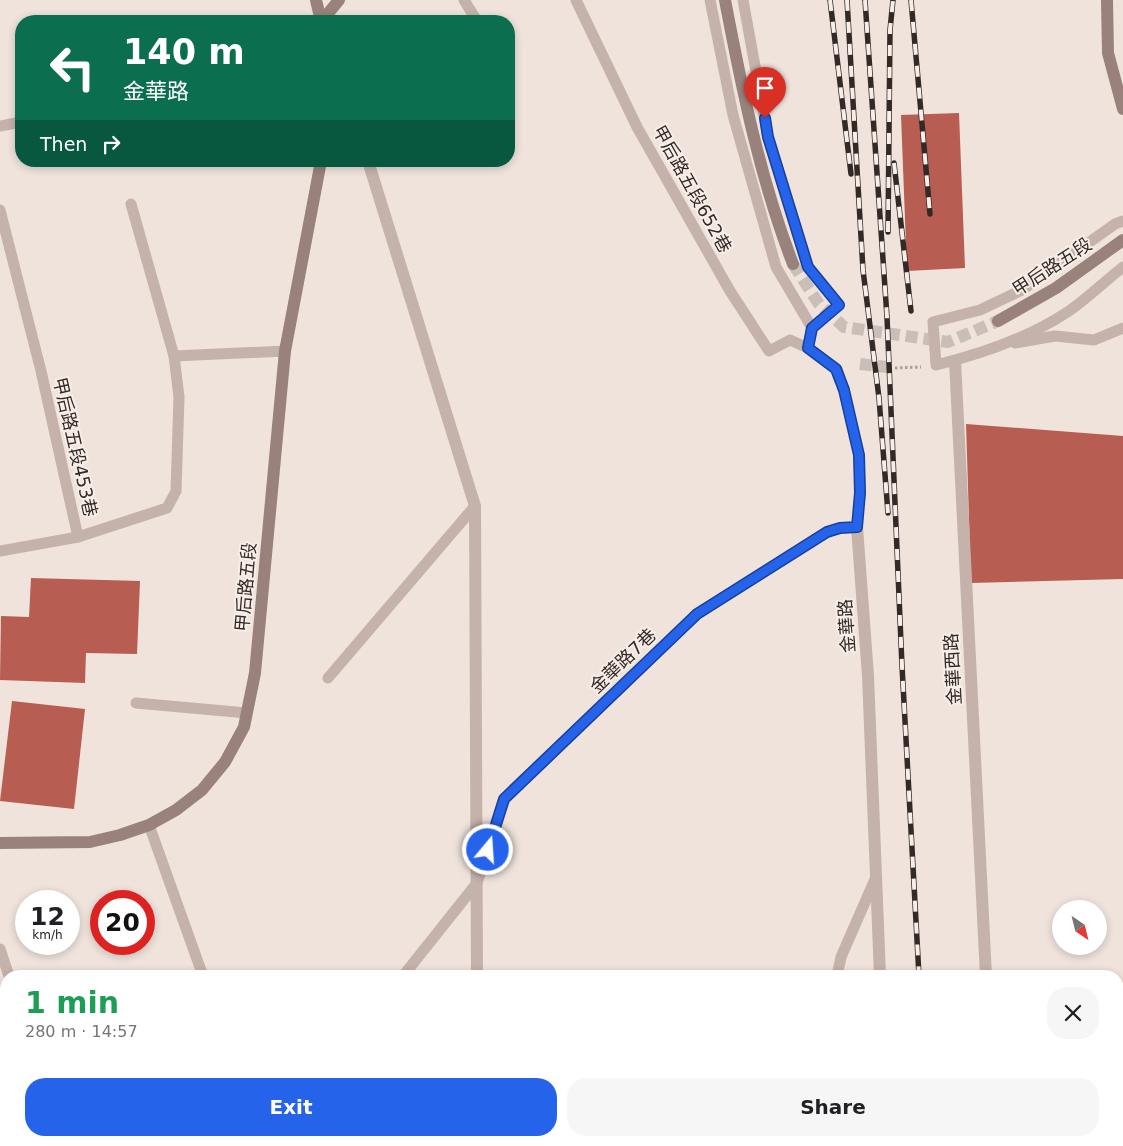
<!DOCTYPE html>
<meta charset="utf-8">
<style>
body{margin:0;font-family:"DejaVu Sans","Noto Sans TC",sans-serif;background:#f6f6f6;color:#202124;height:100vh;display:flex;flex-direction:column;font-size:19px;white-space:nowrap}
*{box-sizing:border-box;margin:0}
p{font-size:16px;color:#757577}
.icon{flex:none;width:28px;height:28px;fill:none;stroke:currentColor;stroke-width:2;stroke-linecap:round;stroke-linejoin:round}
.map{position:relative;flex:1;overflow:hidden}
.side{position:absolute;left:0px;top:970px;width:1124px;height:176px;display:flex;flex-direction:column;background:#fff;border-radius:20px 20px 0 0;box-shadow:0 2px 8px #0003}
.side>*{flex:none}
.hud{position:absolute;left:15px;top:15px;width:500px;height:152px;border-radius:20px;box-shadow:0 2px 8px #0003;background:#0b6e4f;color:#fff;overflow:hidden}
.needle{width:32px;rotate:145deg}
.controls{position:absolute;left:1052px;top:900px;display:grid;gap:10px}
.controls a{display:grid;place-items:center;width:55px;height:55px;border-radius:50%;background:#fff;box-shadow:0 2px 8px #0003;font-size:25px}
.speed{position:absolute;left:15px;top:890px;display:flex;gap:10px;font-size:25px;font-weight:700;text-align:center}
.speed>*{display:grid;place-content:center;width:65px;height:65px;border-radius:50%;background:#fff;box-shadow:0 2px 8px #0003;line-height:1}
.speed small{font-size:12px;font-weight:400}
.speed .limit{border:8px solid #d22;background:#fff;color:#111}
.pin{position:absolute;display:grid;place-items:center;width:42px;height:42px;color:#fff;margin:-51px -21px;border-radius:50% 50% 50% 0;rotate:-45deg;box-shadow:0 0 5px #0007}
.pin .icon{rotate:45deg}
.me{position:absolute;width:55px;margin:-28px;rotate:18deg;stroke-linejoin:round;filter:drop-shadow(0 0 4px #0008)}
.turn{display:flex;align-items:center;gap:18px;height:105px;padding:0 25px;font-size:22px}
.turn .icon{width:65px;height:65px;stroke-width:2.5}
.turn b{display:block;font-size:35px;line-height:42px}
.then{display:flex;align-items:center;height:48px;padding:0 25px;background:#0003;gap:10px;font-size:19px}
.round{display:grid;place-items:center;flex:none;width:52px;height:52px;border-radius:20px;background:#f6f6f6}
.summary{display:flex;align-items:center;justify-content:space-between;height:85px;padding:0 25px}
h1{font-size:30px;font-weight:700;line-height:38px;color:#1e9e55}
.button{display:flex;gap:10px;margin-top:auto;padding:10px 25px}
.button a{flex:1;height:58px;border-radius:20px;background:#2563eb;color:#fff;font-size:20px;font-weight:700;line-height:58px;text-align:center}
.button a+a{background:#f6f6f6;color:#202124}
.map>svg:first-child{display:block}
</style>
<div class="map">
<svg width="1123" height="1146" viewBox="0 0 1123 1146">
<rect width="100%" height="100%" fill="#efe3dc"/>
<g fill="#b75d52">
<polygon points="959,113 965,268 907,271 901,115"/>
<polygon points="966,424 1123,436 1123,579 971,583"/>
<polygon points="31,578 140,581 137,654 86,653 85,683 0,680 1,616 29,617"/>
<polygon points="12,701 85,709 74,809 0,801"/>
</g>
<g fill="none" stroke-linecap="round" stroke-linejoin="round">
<polyline stroke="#c9beb8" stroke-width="12" stroke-dasharray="12 6" stroke-linecap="butt" points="860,364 895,368"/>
<polyline stroke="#c9beb8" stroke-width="12" stroke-dasharray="12 6" stroke-linecap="butt" points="793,264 819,304 844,327 948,342 998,321"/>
<polyline stroke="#b19d94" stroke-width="3" stroke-dasharray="2.5 2.5" stroke-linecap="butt" points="895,368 921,367"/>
<g stroke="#c5b2aa" stroke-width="11">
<polyline points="464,0 477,21"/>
<polyline points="576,0 637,127 730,291 769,351 790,340 808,348"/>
<polyline points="710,0 733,115 776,267 812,328"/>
<polyline points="0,126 21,122"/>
<polyline points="0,210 41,371 78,537 167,508 176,491 179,397 174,356 131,204"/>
<path d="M1123,221L1115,224L1022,290L980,310L933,322L936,365C982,354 1030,337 1069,311C1088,298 1105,281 1123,267"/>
<polyline points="1015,343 1055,336 1094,340 1123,328"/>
<polyline points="174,356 285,351"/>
<polyline points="0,551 78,537"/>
<polyline points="328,678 475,506"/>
<polyline points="136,703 247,713"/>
<polyline points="149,825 203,976"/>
<polyline points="0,949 9,976"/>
<polyline points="403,976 477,883 505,799 697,614 827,532 840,528 857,527 860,493 859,455 844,390 837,369 808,348 812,328 839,305 808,267 768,137 743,0"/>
<polyline points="837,976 841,957 876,877"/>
<polyline points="0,1077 6,1076"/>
<polyline points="0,1130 6,1129"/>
<polyline points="76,1140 79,1146"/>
<polyline points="845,1140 846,1146"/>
<polyline points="223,1146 229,1140"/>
</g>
<g stroke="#c5b2aa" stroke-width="12">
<polyline points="368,161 475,506 477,976"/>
<polyline points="955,361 986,976"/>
<polyline points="857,527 868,676 880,976"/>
<polyline points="887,1140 888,1146"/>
<polyline points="995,1140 995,1146"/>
<polyline points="476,1146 476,1140"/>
</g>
<g stroke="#98827b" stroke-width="12">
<polyline points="316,0 321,21"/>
<path d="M725,0C742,89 760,179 793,264"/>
<polyline points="1107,0 1108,53 1123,109"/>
<polyline points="322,21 339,0"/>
<polyline points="998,321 1056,288 1123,240"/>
<polyline points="0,843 90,842 120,835 149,825 176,810 202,790 225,762 244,727 255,673 285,351 321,161"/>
</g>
<g stroke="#332a28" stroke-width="5.5">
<g id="rail">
<polyline points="830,0 851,174"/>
<polyline points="847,0 863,270 879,398 888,513"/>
<polyline points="865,0 887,317 902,666 919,976"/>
<polyline points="911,0 930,214"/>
<polyline points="894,163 911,311"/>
<polyline points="888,232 890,30 893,0"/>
<polyline points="927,1140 927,1146"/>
</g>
</g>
<use href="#rail" stroke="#f7eee8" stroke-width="4" stroke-dasharray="11" stroke-linecap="butt"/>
</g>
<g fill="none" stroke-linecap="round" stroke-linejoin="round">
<g stroke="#184099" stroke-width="12">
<polyline id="route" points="488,850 504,799 697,614 827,532 840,528 857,527 860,493 859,455 844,390 836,369 808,348 812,328 839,305 808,267 768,137 765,118"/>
</g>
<use href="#route" stroke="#2563eb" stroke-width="9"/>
</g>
<g text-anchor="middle" stroke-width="4" stroke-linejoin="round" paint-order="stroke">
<g font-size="18" fill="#332a28" stroke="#f7eee8">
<text transform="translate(692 189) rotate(61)" y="6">甲后路五段652巷</text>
<text transform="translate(1052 267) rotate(-33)" y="6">甲后路五段</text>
<text transform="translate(75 447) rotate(77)" y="6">甲后路五段453巷</text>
<text transform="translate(246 587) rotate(-85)" y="6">甲后路五段</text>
<text transform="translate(847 626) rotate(-94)" y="6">金華路</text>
<text transform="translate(623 661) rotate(-44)" y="6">金華路7巷</text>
<text transform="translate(953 669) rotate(-93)" y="6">金華西路</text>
</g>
</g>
</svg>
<div class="controls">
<a><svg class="needle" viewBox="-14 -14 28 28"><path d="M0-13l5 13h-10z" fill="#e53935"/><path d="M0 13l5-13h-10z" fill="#757577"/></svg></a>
</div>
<div class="speed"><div>12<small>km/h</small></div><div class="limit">20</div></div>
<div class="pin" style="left:765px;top:118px;background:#d93025"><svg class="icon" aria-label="arrive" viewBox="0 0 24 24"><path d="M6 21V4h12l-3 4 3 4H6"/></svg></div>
<svg class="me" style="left:488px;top:850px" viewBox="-20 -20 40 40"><circle r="17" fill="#2563eb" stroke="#fff" stroke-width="3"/><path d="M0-11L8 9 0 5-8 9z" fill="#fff"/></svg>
<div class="hud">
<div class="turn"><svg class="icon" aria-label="left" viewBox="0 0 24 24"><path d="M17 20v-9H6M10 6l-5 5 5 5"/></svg><div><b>140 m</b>金華路</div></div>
<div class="then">Then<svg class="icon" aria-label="right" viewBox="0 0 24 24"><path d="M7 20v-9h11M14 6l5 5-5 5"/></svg></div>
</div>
<section class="side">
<div class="summary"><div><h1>1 min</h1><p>280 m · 14:57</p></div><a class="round"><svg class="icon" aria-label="close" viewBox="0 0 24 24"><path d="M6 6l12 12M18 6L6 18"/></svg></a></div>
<div class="button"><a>Exit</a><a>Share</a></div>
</section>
</div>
